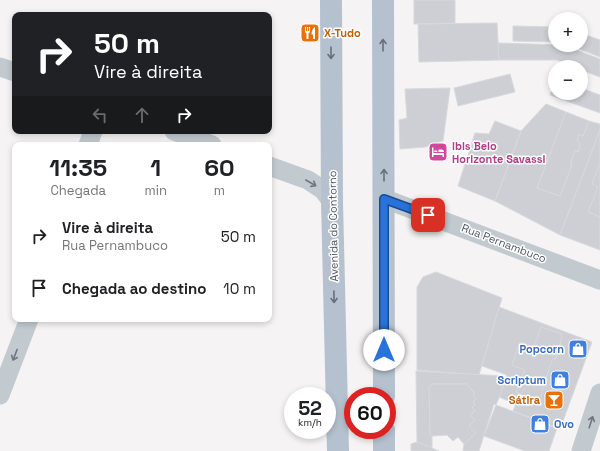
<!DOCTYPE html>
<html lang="pt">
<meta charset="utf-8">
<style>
body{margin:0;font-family:"Space Grotesk",sans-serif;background:#f6f6f6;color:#202124;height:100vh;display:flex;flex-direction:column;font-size:15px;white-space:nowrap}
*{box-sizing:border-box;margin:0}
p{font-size:13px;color:#757577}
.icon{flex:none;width:22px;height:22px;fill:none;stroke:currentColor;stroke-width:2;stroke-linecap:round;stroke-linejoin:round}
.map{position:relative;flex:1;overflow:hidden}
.panel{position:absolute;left:12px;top:142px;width:260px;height:180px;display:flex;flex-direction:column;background:#fff;border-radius:8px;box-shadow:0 2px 6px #0003}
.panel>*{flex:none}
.guide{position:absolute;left:12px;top:12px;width:260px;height:122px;border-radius:8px;box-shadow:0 2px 6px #0003;background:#202124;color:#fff;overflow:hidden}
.tools{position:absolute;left:548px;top:12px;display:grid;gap:8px}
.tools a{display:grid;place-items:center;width:40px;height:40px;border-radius:50%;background:#fff;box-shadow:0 2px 6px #0003;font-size:20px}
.speed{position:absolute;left:284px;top:387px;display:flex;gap:8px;font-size:20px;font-weight:700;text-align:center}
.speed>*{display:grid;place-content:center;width:52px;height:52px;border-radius:50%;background:#fff;box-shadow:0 2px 6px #0003;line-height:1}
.speed small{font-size:10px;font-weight:400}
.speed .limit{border:6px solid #d22;background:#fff;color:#111}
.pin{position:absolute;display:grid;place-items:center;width:34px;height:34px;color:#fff;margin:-17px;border-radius:8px;box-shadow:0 2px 6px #0006}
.me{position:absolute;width:44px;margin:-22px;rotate:0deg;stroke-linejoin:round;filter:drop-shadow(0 0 3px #0008)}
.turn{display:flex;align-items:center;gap:14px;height:84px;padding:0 16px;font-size:18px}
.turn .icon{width:52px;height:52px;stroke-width:2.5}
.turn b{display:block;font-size:28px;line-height:34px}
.lanes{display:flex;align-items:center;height:38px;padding:0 16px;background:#0003;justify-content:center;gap:20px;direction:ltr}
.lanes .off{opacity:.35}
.eta{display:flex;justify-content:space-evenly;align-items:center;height:68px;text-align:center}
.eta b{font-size:24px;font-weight:600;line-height:28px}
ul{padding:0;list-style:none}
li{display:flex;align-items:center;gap:12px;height:52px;padding:0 16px}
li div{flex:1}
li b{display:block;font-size:15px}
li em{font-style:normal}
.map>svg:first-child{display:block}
</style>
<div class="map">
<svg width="600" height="451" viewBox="0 0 600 451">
<rect width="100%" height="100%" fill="#f5f3f3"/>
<g fill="#cdcfd4" stroke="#d7d9dd">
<polygon points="414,0 455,0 455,23 414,24"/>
<polygon points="497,23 499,60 419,62 418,24"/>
<polygon points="513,26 555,27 555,42 513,41"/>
<polygon points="581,33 600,40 600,57 569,45 581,45"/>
<polygon points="498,43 564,45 600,59 600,77 581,70 581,67 574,67 557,60 499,60"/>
<polygon points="510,74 515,92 458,106 454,88"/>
<polygon points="555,83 555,93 581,93 581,88 600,95 600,113 550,95"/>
<polygon points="450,88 443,141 425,147 400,149 399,120 407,118 405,89"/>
<polygon points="546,104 566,112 537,188 560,196 572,165 570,164 575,151 578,152 580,144 577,140 579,134 583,136 589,121 600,124 600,130 560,235 495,201 521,131"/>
<polygon points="566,112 589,121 583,136 579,134 577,140 580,144 578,152 575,151 570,164 572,165 560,196 537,188"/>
<polygon points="495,121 521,131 495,201 458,186 475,133 489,134"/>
<polygon points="600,130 600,250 560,235"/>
<polygon points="600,163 600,217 588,212 598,187 592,184"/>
<polygon points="436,272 502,298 479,375 417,370 417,287 423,277"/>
<polygon points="499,307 592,342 560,429 513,411 516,404 499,397 507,375 482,366"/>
<polygon points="541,327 562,334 560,346 558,345 555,354 557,355 555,359 553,358 546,378 548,379 546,384 544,383 541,397 539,396 537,401 516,392 525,370 512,365 520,342 534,347"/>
<polygon points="416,371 504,376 506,380 496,405 494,404 479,451 463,451 464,444 476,433 469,426 475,420 470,415 475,411 472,407 475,405 473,402 476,399 473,396 475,394 467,384 433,384 429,387 430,434 432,436 432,448 417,442"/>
<polygon points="433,384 467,384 475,394 473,396 476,399 473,402 475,405 472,407 475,411 470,415 475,420 469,426 476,433 464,444 458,437 453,441 447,435 432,436 430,434 429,387"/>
<polygon points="496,405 557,428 549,451 525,451 484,436"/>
<polygon points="417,442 432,448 439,451 411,451 411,444"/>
</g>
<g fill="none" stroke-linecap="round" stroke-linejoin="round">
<g stroke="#c2cad0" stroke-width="19">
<polyline points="0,67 15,72"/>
<polyline points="174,131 212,145"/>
<polyline points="88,145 93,131"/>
<polyline points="269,166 308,180 323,190 332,202"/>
<polyline points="385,199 600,280"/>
<polyline points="0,395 29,319"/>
<polyline points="581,451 600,393"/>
</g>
<g stroke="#b5c1cf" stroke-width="22">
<polyline points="331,0 332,202 338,451"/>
<polyline points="383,0 384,396"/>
<polyline points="384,451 384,430"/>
</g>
</g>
<defs><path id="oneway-shaft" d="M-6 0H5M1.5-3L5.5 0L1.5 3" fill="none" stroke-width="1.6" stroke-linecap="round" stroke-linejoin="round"/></defs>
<g stroke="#66707b">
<use href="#oneway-shaft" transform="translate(383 45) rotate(-90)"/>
<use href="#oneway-shaft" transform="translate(331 53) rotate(90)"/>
<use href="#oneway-shaft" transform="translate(384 175) rotate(-90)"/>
<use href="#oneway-shaft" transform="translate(334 297) rotate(89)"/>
</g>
<g stroke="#6f7881">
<use href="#oneway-shaft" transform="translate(311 183) rotate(30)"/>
<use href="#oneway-shaft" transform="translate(15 355) rotate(111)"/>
<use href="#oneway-shaft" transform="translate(591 422) rotate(-72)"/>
</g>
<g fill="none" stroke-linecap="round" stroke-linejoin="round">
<g stroke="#1a4b8e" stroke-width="10">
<polyline id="route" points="384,350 384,199 428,215"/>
</g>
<use href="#route" stroke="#2873da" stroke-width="7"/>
</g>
<defs>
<g id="restaurant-square" transform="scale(1)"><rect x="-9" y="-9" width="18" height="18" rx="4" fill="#e8710a" stroke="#fff"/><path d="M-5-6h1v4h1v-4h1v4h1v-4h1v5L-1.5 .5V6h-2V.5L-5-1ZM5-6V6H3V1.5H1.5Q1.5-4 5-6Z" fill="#fff"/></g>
<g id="hotel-square" transform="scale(1)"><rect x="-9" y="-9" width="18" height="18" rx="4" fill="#d1479c" stroke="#fff"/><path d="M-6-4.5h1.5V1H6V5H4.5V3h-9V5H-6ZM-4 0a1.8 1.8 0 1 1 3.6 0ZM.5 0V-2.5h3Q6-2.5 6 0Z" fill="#fff"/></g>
<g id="shop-square" transform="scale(1)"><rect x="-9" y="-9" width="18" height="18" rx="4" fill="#3f7fe0" stroke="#fff"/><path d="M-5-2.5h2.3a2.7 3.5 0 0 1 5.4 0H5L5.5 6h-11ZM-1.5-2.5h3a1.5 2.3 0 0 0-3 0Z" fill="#fff"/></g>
<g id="bar-square" transform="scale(1)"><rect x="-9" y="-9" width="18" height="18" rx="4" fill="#e8710a" stroke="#fff"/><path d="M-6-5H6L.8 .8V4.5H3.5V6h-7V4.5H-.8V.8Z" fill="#fff"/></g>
</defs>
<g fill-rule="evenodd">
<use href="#restaurant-square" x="310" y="33"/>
<use href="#hotel-square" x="438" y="152"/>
<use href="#shop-square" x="578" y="349"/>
<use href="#shop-square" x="560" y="380"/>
<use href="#bar-square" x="554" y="400"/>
<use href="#shop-square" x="540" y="424"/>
</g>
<g text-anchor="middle" stroke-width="3" stroke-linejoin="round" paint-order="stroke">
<g font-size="11" font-weight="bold" fill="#c56008" stroke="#fff" text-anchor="start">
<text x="324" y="37">X-Tudo</text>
<text x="540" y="404" text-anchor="end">Sátira</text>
</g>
<g font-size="11" font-weight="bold" fill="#b23c85" stroke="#fff" text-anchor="start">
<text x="452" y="150">ibis Belo<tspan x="452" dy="13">Horizonte Savassi</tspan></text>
</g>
<g font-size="11" fill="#4b555f" stroke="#fff">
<text transform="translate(333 226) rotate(-91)" y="4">Avenida do Contorno</text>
<text transform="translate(504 243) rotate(21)" y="4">Rua Pernambuco</text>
</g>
<g font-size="11" font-weight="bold" fill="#366cbe" stroke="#fff" text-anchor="end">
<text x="564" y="353">Popcorn</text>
<text x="546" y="384">Scriptum</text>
<text x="554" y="428" text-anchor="start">Ovo</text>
</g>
</g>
</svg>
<div class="tools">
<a>+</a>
<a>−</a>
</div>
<div class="speed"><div>52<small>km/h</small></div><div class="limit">60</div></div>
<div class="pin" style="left:428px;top:215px;background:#d93025"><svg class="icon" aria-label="arrive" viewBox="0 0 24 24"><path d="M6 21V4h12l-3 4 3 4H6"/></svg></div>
<svg class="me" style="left:384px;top:350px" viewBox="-20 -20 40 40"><circle r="19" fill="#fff"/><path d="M0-13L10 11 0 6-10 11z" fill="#2873da"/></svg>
<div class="guide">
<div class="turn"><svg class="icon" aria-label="right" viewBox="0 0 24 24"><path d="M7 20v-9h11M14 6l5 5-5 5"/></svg><div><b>50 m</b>Vire à direita</div></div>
<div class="lanes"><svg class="icon off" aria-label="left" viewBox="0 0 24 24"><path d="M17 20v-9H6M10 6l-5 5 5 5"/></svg><svg class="icon off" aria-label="ahead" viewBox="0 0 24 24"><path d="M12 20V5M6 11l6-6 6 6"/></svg><svg class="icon" aria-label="right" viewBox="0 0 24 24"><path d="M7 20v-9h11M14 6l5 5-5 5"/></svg></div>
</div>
<section class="panel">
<div class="eta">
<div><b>11:35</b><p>Chegada</p></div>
<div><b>1</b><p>min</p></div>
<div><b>60</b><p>m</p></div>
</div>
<ul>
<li><svg class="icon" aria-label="right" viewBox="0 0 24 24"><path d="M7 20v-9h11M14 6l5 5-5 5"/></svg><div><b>Vire à direita</b><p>Rua Pernambuco</p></div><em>50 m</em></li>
<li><svg class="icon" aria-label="arrive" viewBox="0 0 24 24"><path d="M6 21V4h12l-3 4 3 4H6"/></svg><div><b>Chegada ao destino</b></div><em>10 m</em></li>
</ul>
</section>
</div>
